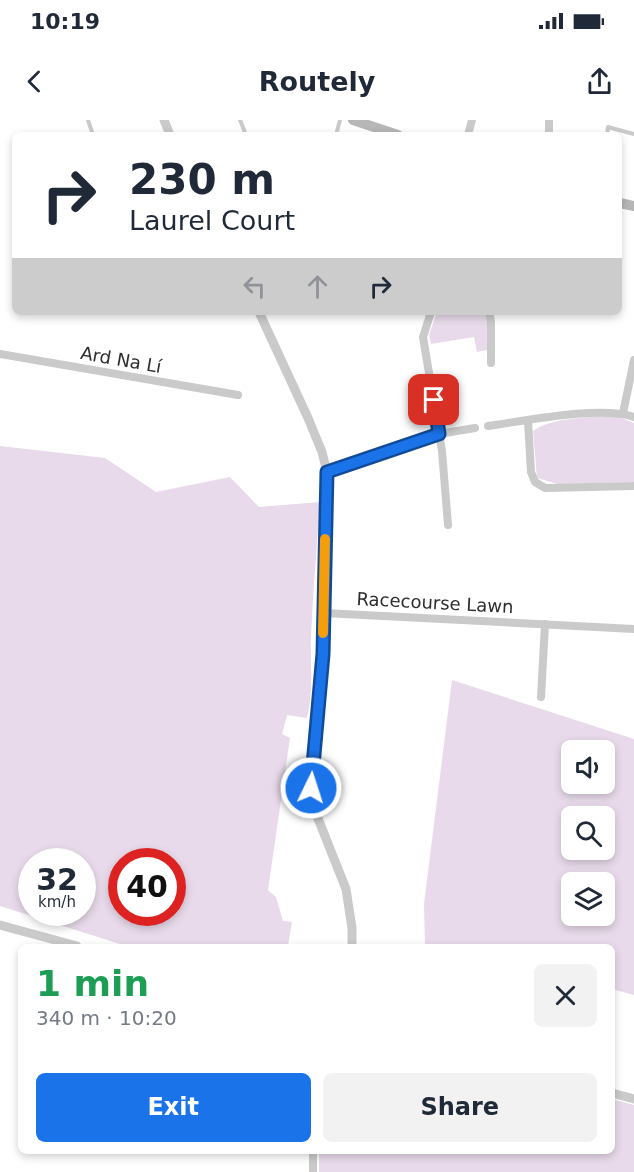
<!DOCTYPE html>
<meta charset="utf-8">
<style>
body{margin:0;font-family:"DejaVu Sans",sans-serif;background:#f2f2f3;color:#1f2937;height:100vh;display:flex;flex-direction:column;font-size:22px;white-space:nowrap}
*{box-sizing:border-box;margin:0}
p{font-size:20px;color:#747a83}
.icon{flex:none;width:33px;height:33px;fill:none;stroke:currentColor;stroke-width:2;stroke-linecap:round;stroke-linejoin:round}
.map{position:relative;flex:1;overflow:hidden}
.sheet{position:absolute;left:18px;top:824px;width:597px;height:210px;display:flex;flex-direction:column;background:#fff;border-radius:9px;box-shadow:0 3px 9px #0003}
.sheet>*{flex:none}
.hud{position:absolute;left:12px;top:12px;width:610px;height:183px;border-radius:9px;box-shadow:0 3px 9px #0003;background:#fff;color:#1f2937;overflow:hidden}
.fabs{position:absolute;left:561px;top:620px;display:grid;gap:12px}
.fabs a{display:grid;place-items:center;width:54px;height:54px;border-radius:9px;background:#fff;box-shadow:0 3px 9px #0003;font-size:30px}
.speed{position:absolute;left:18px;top:728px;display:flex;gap:12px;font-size:30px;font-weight:700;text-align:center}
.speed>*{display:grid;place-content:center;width:78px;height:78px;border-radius:50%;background:#fff;box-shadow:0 3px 9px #0003;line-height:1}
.speed small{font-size:15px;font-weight:400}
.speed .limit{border:9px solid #d22;background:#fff;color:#111}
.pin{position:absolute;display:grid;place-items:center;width:51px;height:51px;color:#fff;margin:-26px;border-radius:12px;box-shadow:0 3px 9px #0006}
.me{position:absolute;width:66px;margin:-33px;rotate:4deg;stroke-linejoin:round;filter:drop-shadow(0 0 4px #0008)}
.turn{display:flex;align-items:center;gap:21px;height:126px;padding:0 18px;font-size:27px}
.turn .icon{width:78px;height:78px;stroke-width:2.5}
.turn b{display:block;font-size:42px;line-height:51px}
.lanes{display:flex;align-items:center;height:57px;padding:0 18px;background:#0003;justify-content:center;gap:30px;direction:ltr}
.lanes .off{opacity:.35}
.round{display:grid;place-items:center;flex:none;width:63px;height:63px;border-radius:9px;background:#f2f2f3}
.summary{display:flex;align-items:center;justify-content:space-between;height:102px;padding:0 18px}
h1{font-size:36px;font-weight:600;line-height:45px;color:#1e9e55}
.action{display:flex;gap:12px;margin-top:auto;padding:12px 18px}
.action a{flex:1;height:69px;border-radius:9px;background:#1a73e8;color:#fff;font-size:24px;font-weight:600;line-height:69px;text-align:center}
.action a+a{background:#f2f2f3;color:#1f2937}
.status{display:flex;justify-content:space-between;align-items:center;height:42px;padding:0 30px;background:#fff;direction:ltr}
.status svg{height:16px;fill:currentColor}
header{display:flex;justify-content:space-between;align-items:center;height:78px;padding:0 18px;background:#fff;font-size:27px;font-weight:600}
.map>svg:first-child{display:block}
</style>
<div class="status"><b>10:19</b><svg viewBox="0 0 49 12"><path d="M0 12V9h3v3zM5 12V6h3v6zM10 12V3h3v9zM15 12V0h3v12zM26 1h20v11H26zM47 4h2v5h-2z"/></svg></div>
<header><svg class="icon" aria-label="back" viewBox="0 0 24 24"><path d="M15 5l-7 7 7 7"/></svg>Routely<svg class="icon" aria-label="share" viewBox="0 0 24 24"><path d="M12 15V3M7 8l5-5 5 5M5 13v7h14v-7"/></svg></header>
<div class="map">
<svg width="634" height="1052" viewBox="0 0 634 1052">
<rect width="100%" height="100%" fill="#fff"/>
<g fill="#e8daea" fill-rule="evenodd">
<polygon points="437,192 484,192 488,201 487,230 477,232 474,217 431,224 429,215"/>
<path d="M616,296L634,303V362L558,364L537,358L533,311C551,297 593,297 616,296Z"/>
<path d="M0,326L105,338L156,372L230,357L259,387L320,382C317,427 313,471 311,516C310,544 314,570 307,598L287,595L282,614L290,618L268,770L276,777L283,801L292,802L288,826H126L0,786ZM32,741H82V792H32ZM122,741H172V792H122Z"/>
<path d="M452,560L634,619V875L612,869V826H425L424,784ZM572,630H604V663H572ZM572,696H604V729H572ZM572,762H604V795H572Z"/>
<polygon points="612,979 634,985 634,1052 319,1052 319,1031 612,1030"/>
</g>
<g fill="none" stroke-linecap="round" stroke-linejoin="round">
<g stroke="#cacaca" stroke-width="4">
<polyline points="88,0 93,15"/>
<polyline points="240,0 246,15"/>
<polyline points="336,15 340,0"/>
<polyline points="607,15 608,7 634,14"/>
</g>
<g stroke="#cacaca" stroke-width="8">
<polyline points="468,15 472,0"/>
<polyline points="549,15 549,0"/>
<polyline points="431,192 423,217 442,331 448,405"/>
<polyline points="489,192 491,201 491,243"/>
<polyline points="0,234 238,275"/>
<polyline points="623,293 634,240"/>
<polyline points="528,301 531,352 535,362 545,368 634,366"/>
<path d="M488,306C524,301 602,285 634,297"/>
<polyline points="327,352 439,314 475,308"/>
<polyline points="324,493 634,509"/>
<polyline points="541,577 545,504"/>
<polyline points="313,1052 313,1030"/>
</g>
<g stroke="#cacaca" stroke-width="9">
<polyline points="164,0 170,15"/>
<polyline points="259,192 308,298 322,332 327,352 323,534 311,668 317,696 346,769 352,808 352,826"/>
<polyline points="0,805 77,826"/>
<polyline points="612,973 634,979"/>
</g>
<g stroke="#b7b7b7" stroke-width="10">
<polyline points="353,0 398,15"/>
<polyline points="620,83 634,86"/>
</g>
</g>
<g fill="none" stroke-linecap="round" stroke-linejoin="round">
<g stroke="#114b97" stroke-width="15">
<polyline id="route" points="311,668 323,534 327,352 439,314 434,280"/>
</g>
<use href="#route" stroke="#1a73e8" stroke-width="10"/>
<polyline stroke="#f59e0b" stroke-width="10" points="323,513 325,419"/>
</g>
<g text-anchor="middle" stroke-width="6" stroke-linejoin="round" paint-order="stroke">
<g font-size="18" fill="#2d2d2d" stroke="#fff">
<text transform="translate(121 240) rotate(10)" y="6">Ard Na Lí</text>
<text transform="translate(435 483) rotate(3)" y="6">Racecourse Lawn</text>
</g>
</g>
</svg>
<div class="fabs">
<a><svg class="icon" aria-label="sound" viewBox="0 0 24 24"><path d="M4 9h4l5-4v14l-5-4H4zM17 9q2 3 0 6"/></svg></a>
<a><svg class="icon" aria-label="search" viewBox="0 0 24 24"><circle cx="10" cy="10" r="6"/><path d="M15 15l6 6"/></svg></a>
<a><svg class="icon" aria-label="layers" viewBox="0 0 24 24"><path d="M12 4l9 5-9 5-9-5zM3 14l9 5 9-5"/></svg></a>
</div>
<div class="speed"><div>32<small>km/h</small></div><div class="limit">40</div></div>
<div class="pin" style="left:434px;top:280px;background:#d93025"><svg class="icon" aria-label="arrive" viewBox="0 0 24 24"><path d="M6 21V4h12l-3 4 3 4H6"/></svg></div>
<svg class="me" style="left:311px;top:668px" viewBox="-20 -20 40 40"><circle r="17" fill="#1a73e8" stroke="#fff" stroke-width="3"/><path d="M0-11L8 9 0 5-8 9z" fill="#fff"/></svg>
<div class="hud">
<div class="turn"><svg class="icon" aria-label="right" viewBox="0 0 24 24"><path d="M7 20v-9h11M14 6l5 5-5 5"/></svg><div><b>230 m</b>Laurel Court</div></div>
<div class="lanes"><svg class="icon off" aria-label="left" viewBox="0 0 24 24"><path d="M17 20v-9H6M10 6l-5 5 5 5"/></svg><svg class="icon off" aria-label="ahead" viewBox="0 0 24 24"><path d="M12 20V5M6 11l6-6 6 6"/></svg><svg class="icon" aria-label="right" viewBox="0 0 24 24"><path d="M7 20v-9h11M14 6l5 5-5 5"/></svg></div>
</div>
<section class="sheet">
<div class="summary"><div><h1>1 min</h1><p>340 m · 10:20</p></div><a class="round"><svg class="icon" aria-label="close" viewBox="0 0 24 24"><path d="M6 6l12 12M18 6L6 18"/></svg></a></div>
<div class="action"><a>Exit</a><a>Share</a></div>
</section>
</div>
